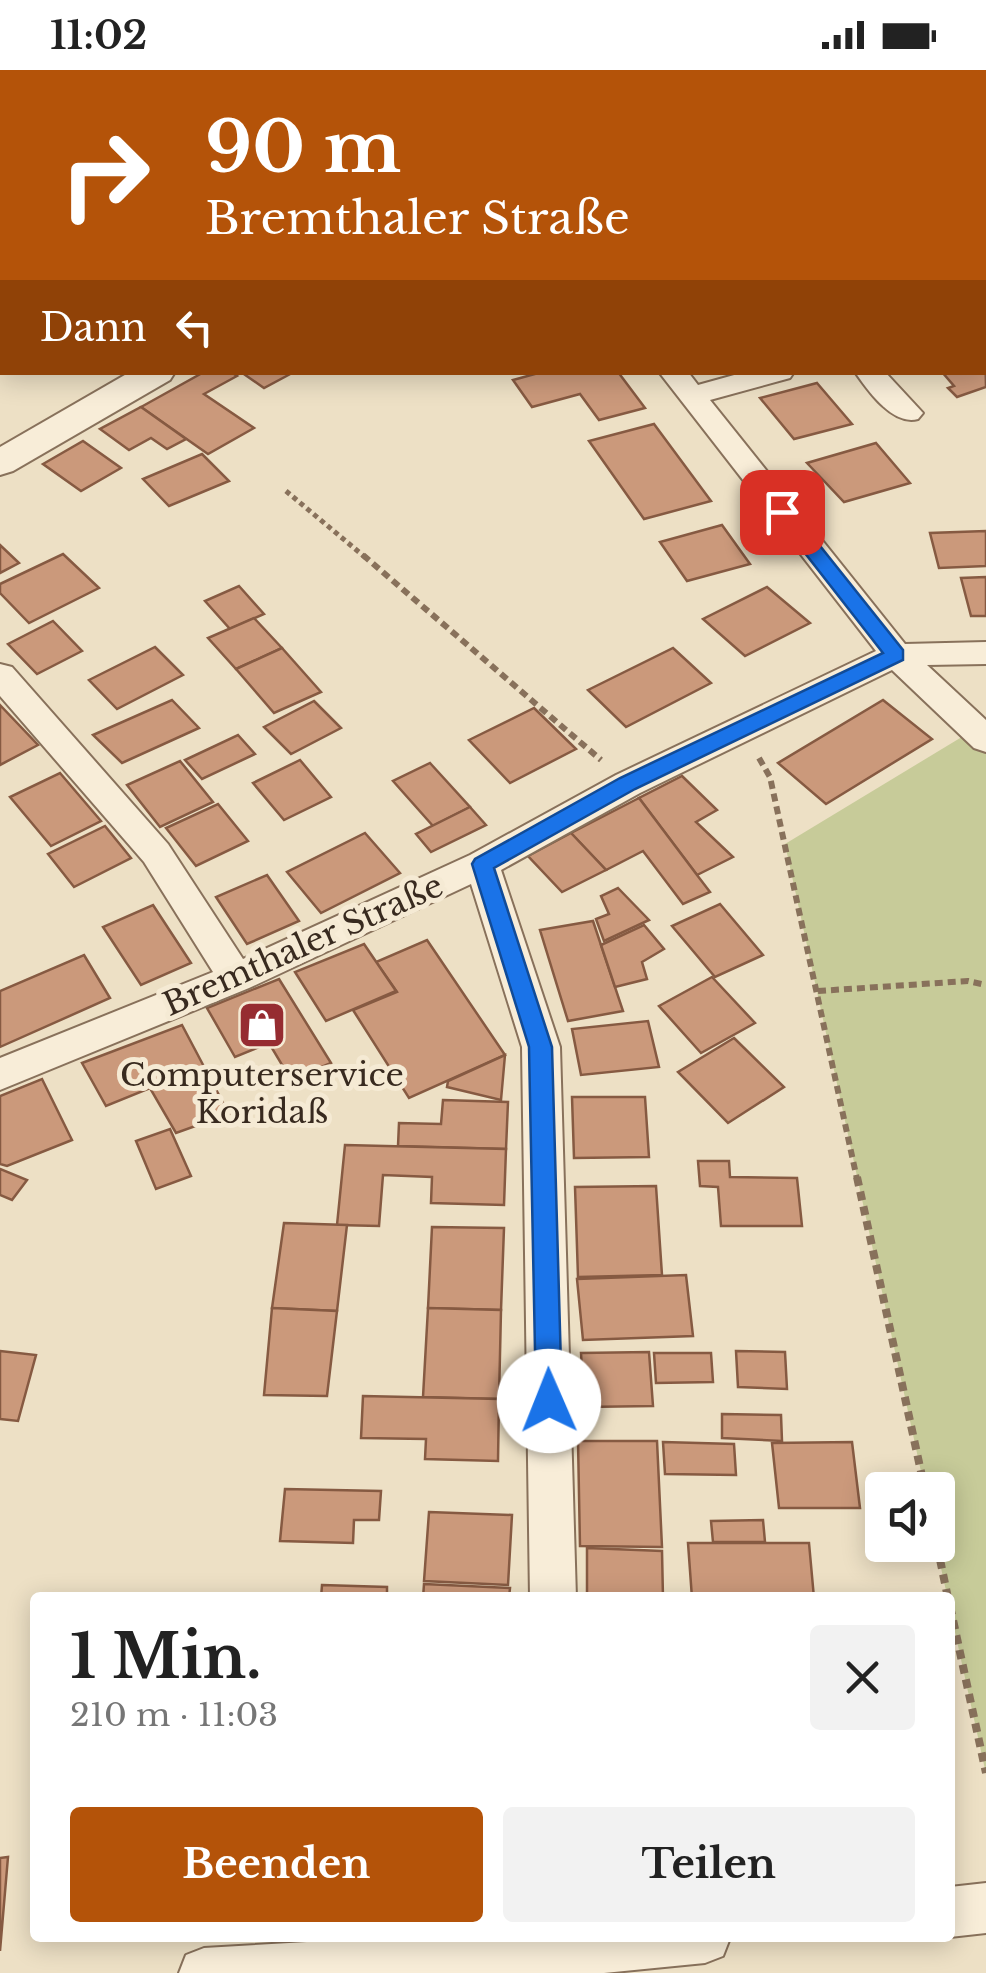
<!DOCTYPE html>
<html lang="de">
<meta charset="utf-8">
<style>
body{margin:0;font-family:"Libre Baskerville",serif;background:#f2f2f2;color:#222;height:100vh;display:flex;flex-direction:column;font-size:38px;white-space:nowrap}
*{box-sizing:border-box;margin:0}
p{font-size:32px;color:#767676}
.icon{flex:none;width:55px;height:55px;fill:none;stroke:currentColor;stroke-width:2;stroke-linecap:round;stroke-linejoin:round}
.map{position:relative;flex:1;overflow:hidden}
.panel{position:absolute;left:30px;top:1522px;width:925px;height:350px;display:flex;flex-direction:column;background:#fff;border-radius:10px;box-shadow:0 5px 25px #0003}
.panel>*{flex:none}
.banner{position:absolute;left:0px;top:0px;width:988px;height:305px;box-shadow:0 5px 25px #0003;background:#b45309;color:#fff;overflow:hidden}
.buttons{position:absolute;left:865px;top:1402px;display:grid;gap:20px}
.buttons a{display:grid;place-items:center;width:90px;height:90px;border-radius:10px;background:#fff;box-shadow:0 5px 25px #0003;font-size:50px}
.pin{position:absolute;display:grid;place-items:center;width:85px;height:85px;color:#fff;margin:-42px;border-radius:20px;box-shadow:0 5px 15px #0006}
.me{position:absolute;width:110px;margin:-55px;rotate:359deg;stroke-linejoin:round;filter:drop-shadow(0 0 8px #0008)}
.turn{display:flex;align-items:center;gap:35px;height:210px;padding:0 40px;font-size:45px}
.turn .icon{width:130px;height:130px;stroke-width:2.5}
.turn b{display:block;font-size:70px;line-height:85px}
.then{display:flex;align-items:center;height:95px;padding:0 40px;background:#0003;gap:20px;font-size:38px}
.round{display:grid;place-items:center;flex:none;width:105px;height:105px;border-radius:10px;background:#f2f2f2}
.head{display:flex;align-items:center;justify-content:space-between;height:170px;padding:0 40px}
h1{font-size:60px;font-weight:700;line-height:75px}
.button{display:flex;gap:20px;margin-top:auto;padding:20px 40px}
.button a{flex:1;height:115px;border-radius:10px;background:#b45309;color:#fff;font-size:40px;font-weight:700;line-height:115px;text-align:center}
.button a+a{background:#f2f2f2;color:#222}
.status{display:flex;justify-content:space-between;align-items:center;height:70px;padding:0 50px;background:#fff;direction:ltr}
.status svg{height:28px;fill:currentColor}
.map>svg:first-child{display:block}
</style>
<div class="status"><b>11:02</b><svg viewBox="0 0 49 12"><path d="M0 12V9h3v3zM5 12V6h3v6zM10 12V3h3v9zM15 12V0h3v12zM26 1h20v11H26zM47 4h2v5h-2z"/></svg></div>
<div class="map">
<svg width="986" height="1903" viewBox="0 0 986 1903">
<rect width="100%" height="100%" fill="#ede0c5"/>
<polygon fill="#c7cb99" points="975,659 986,670 986,1704 936,1475 938,1420 925,1420 785,774"/>
<g fill="#cb997b" stroke="#865a42" stroke-width="2.5">
<polygon points="985,275 986,317 957,327 948,318 954,316 942,302 985,302"/>
<polygon points="204,302 231,302 237,306 204,324 254,358 208,384 141,337"/>
<polygon points="241,302 294,302 264,318"/>
<polygon points="542,302 618,302 645,338 599,350 580,324 532,337 513,310"/>
<polygon points="817,313 852,354 794,369 760,328"/>
<polygon points="141,337 186,369 167,379 151,368 129,380 100,359"/>
<polygon points="654,354 711,431 644,449 589,371"/>
<polygon points="83,371 121,398 81,421 43,394"/>
<polygon points="876,373 910,413 844,432 807,393"/>
<polygon points="202,384 229,411 169,436 143,409"/>
<polygon points="722,455 750,494 687,511 660,472"/>
<polygon points="986,461 986,496 939,498 930,463"/>
<polygon points="0,475 19,493 0,503"/>
<polygon points="63,484 99,518 29,553 0,523 0,514"/>
<polygon points="986,507 986,546 971,546 961,508"/>
<polygon points="239,516 264,544 230,559 205,531"/>
<polygon points="767,517 810,553 745,586 703,549"/>
<polygon points="254,548 282,578 236,599 208,568"/>
<polygon points="53,551 82,581 37,604 8,574"/>
<polygon points="155,577 183,605 117,639 89,610"/>
<polygon points="282,578 321,622 274,643 236,599"/>
<polygon points="673,578 711,613 626,657 588,620"/>
<polygon points="172,630 199,658 122,693 93,665"/>
<polygon points="883,630 932,669 826,734 778,693"/>
<polygon points="314,631 341,658 291,684 264,657"/>
<polygon points="0,635 38,675 0,695"/>
<polygon points="534,638 576,679 510,713 469,670"/>
<polygon points="238,665 255,684 202,709 185,690"/>
<polygon points="300,690 331,727 284,750 253,713"/>
<polygon points="180,691 213,732 160,757 127,715"/>
<polygon points="430,693 470,737 433,756 393,711"/>
<polygon points="60,703 101,751 51,776 10,727"/>
<polygon points="682,706 717,740 696,752 733,787 697,805 639,728"/>
<polygon points="639,728 697,805 710,822 683,834 643,781 606,800 571,763"/>
<polygon points="218,734 248,771 196,796 166,758"/>
<polygon points="470,737 486,755 431,782 416,764"/>
<polygon points="105,756 131,788 74,817 48,784"/>
<polygon points="365,763 400,803 321,843 287,802"/>
<polygon points="571,763 606,800 562,822 528,786"/>
<polygon points="267,805 299,851 247,874 216,827"/>
<polygon points="618,818 649,850 604,871 596,849 609,844 601,826"/>
<polygon points="720,834 763,885 715,907 672,856"/>
<polygon points="153,835 191,893 141,915 103,857"/>
<polygon points="593,851 623,941 568,951 540,860"/>
<polygon points="644,855 664,879 642,892 647,909 615,917 601,875"/>
<polygon points="427,870 505,985 409,1028 353,940 397,922 376,892"/>
<polygon points="364,874 396,921 326,951 295,902"/>
<polygon points="84,885 110,928 0,977 0,921"/>
<polygon points="712,907 755,953 701,983 659,936"/>
<polygon points="279,909 331,993 291,1010 269,973 235,987 207,938"/>
<polygon points="648,951 659,997 581,1005 572,959"/>
<polygon points="182,955 229,1044 176,1063 150,1018 106,1036 82,993"/>
<polygon points="734,968 784,1017 728,1053 678,1002"/>
<polygon points="505,985 501,1030 447,1017 448,1011"/>
<polygon points="42,1009 72,1070 7,1096 0,1094 0,1026"/>
<polygon points="572,1027 645,1027 649,1087 574,1088"/>
<polygon points="443,1030 508,1032 506,1079 398,1076 399,1053 441,1054"/>
<polygon points="170,1059 191,1106 156,1119 136,1071"/>
<polygon points="345,1075 506,1079 504,1135 431,1133 432,1107 383,1105 379,1156 337,1155"/>
<polygon points="698,1091 729,1091 730,1107 797,1108 802,1156 721,1156 718,1117 700,1116"/>
<polygon points="0,1099 27,1110 12,1130 0,1125"/>
<polygon points="656,1116 662,1205 578,1207 575,1117"/>
<polygon points="284,1153 347,1155 337,1241 272,1238"/>
<polygon points="432,1157 504,1158 501,1240 428,1238"/>
<polygon points="686,1205 693,1266 583,1270 577,1209"/>
<polygon points="272,1238 337,1241 327,1326 264,1325"/>
<polygon points="428,1238 501,1240 499,1329 423,1327"/>
<polygon points="0,1281 36,1285 18,1351 0,1349"/>
<polygon points="736,1281 785,1282 787,1319 738,1317"/>
<polygon points="649,1282 653,1336 584,1337 581,1283"/>
<polygon points="654,1283 711,1283 713,1312 656,1313"/>
<polygon points="363,1326 499,1329 498,1391 425,1389 426,1369 361,1368"/>
<polygon points="722,1344 781,1345 782,1371 722,1368"/>
<polygon points="578,1371 657,1371 662,1477 580,1476"/>
<polygon points="663,1372 734,1374 736,1405 665,1404"/>
<polygon points="852,1372 860,1438 779,1438 772,1373"/>
<polygon points="285,1419 381,1421 379,1450 354,1450 353,1473 280,1471"/>
<polygon points="429,1442 512,1445 508,1515 424,1511"/>
<polygon points="763,1450 765,1472 713,1472 711,1451"/>
<polygon points="688,1473 809,1473 814,1528 692,1528"/>
<polygon points="587,1478 662,1481 663,1528 587,1528"/>
<polygon points="424,1514 510,1518 509,1528 423,1528"/>
<polygon points="322,1515 387,1517 387,1528 321,1528"/>
<polygon points="8,1787 0,1881 0,1788"/>
</g>
<g fill="none" stroke-linecap="round" stroke-linejoin="round">
<g stroke="#88715b" stroke-width="4">
<g id="minor">
<polygon points="88,0 114,0 115,2 90,2"/>
<polygon points="321,0 388,0 389,2 320,2"/>
<polygon points="985,71 986,72 986,88 985,87"/>
<polygon points="2,127 2,143 0,144 0,128"/>
<polygon points="659,302 688,302 698,315 745,302 794,302 790,308 710,330 905,574 986,572 986,594 927,595 986,650 986,682 974,678 892,600 640,723 501,800 560,977 576,1528 530,1528 522,977 471,814 249,918 0,1020 0,988 213,902 144,792 0,626 0,594 12,597 168,774 243,889 470,785 616,705 876,581"/>
<path d="M855,302H885L923,343L918,349C893,356 869,322 855,302Z"/>
<polygon points="986,1813 986,1863 950,1867 950,1817"/>
<polygon points="377,1868 730,1868 723,1886 705,1893 604,1903 179,1903 186,1885 204,1878"/>
</g>
</g>
<g stroke="#88715b" stroke-width="4">
<polygon id="tertiary" points="130,302 175,302 170,310 13,401 0,405 0,377"/>
</g>
<polyline stroke="#88715b" stroke-width="5" stroke-dasharray="5 4" stroke-linecap="butt" points="286,421 366,488"/>
<g stroke="#88715b" stroke-width="6" stroke-dasharray="8 5" stroke-linecap="butt">
<polyline points="363,485 601,690"/>
<polyline points="759,688 770,707 857,1109"/>
<polyline points="818,921 968,911 986,915"/>
</g>
<g stroke="#88715b" stroke-width="8" stroke-dasharray="9 6" stroke-linecap="butt">
<polyline points="857,1107 925,1420"/>
<polyline points="937,1475 948,1528"/>
<polyline points="950,1536 986,1703"/>
</g>
<use href="#minor" fill="#f8edd8" fill-rule="evenodd"/>
<use href="#tertiary" fill="#f8edd8" fill-rule="evenodd"/>
</g>
<polygon fill="#1a73e8" stroke="#114b97" stroke-width="2.5" points="782,436 789,437 903,580 903,590 635,719 494,798 552,977 562,1331 558,1339 549,1343 540,1339 536,1331 529,977 472,794 475,789 620,708 883,583 776,446 776,437"/>
<defs>
<g id="shop-square" transform="scale(2.5)"><rect x="-9" y="-9" width="18" height="18" rx="4" fill="#962c31" stroke="#f5ead4"/><path d="M-5-2.5h2.3a2.7 3.5 0 0 1 5.4 0H5L5.5 6h-11ZM-1.5-2.5h3a1.5 2.3 0 0 0-3 0Z" fill="#fff"/></g>
</defs>
<g fill-rule="evenodd">
<use href="#shop-square" x="262" y="955"/>
</g>
<g text-anchor="middle" stroke-width="10" stroke-linejoin="round" paint-order="stroke">
<g font-size="32" fill="#382a1f" stroke="#f5ead4">
<text transform="translate(303 875) rotate(-24)" y="11">Bremthaler Straße</text>
</g>
<g font-size="32" fill="#382a1f" stroke="#f5ead4">
<text x="262" y="1016">Computerservice<tspan x="262" dy="37">Koridaß</tspan></text>
</g>
</g>
</svg>
<div class="buttons">
<a><svg class="icon" aria-label="sound" viewBox="0 0 24 24"><path d="M4 9h4l5-4v14l-5-4H4zM17 9q2 3 0 6"/></svg></a>
</div>
<div class="pin" style="left:782px;top:442px;background:#d93025"><svg class="icon" aria-label="arrive" viewBox="0 0 24 24"><path d="M6 21V4h12l-3 4 3 4H6"/></svg></div>
<svg class="me" style="left:549px;top:1331px" viewBox="-20 -20 40 40"><circle r="19" fill="#fff"/><path d="M0-13L10 11 0 6-10 11z" fill="#1a73e8"/></svg>
<div class="banner">
<div class="turn"><svg class="icon" aria-label="right" viewBox="0 0 24 24"><path d="M7 20v-9h11M14 6l5 5-5 5"/></svg><div><b>90 m</b>Bremthaler Straße</div></div>
<div class="then">Dann<svg class="icon" aria-label="left" viewBox="0 0 24 24"><path d="M17 20v-9H6M10 6l-5 5 5 5"/></svg></div>
</div>
<section class="panel">
<div class="head"><div><h1>1 Min.</h1><p>210 m · 11:03</p></div><a class="round"><svg class="icon" aria-label="close" viewBox="0 0 24 24"><path d="M6 6l12 12M18 6L6 18"/></svg></a></div>
<div class="button"><a>Beenden</a><a>Teilen</a></div>
</section>
</div>
